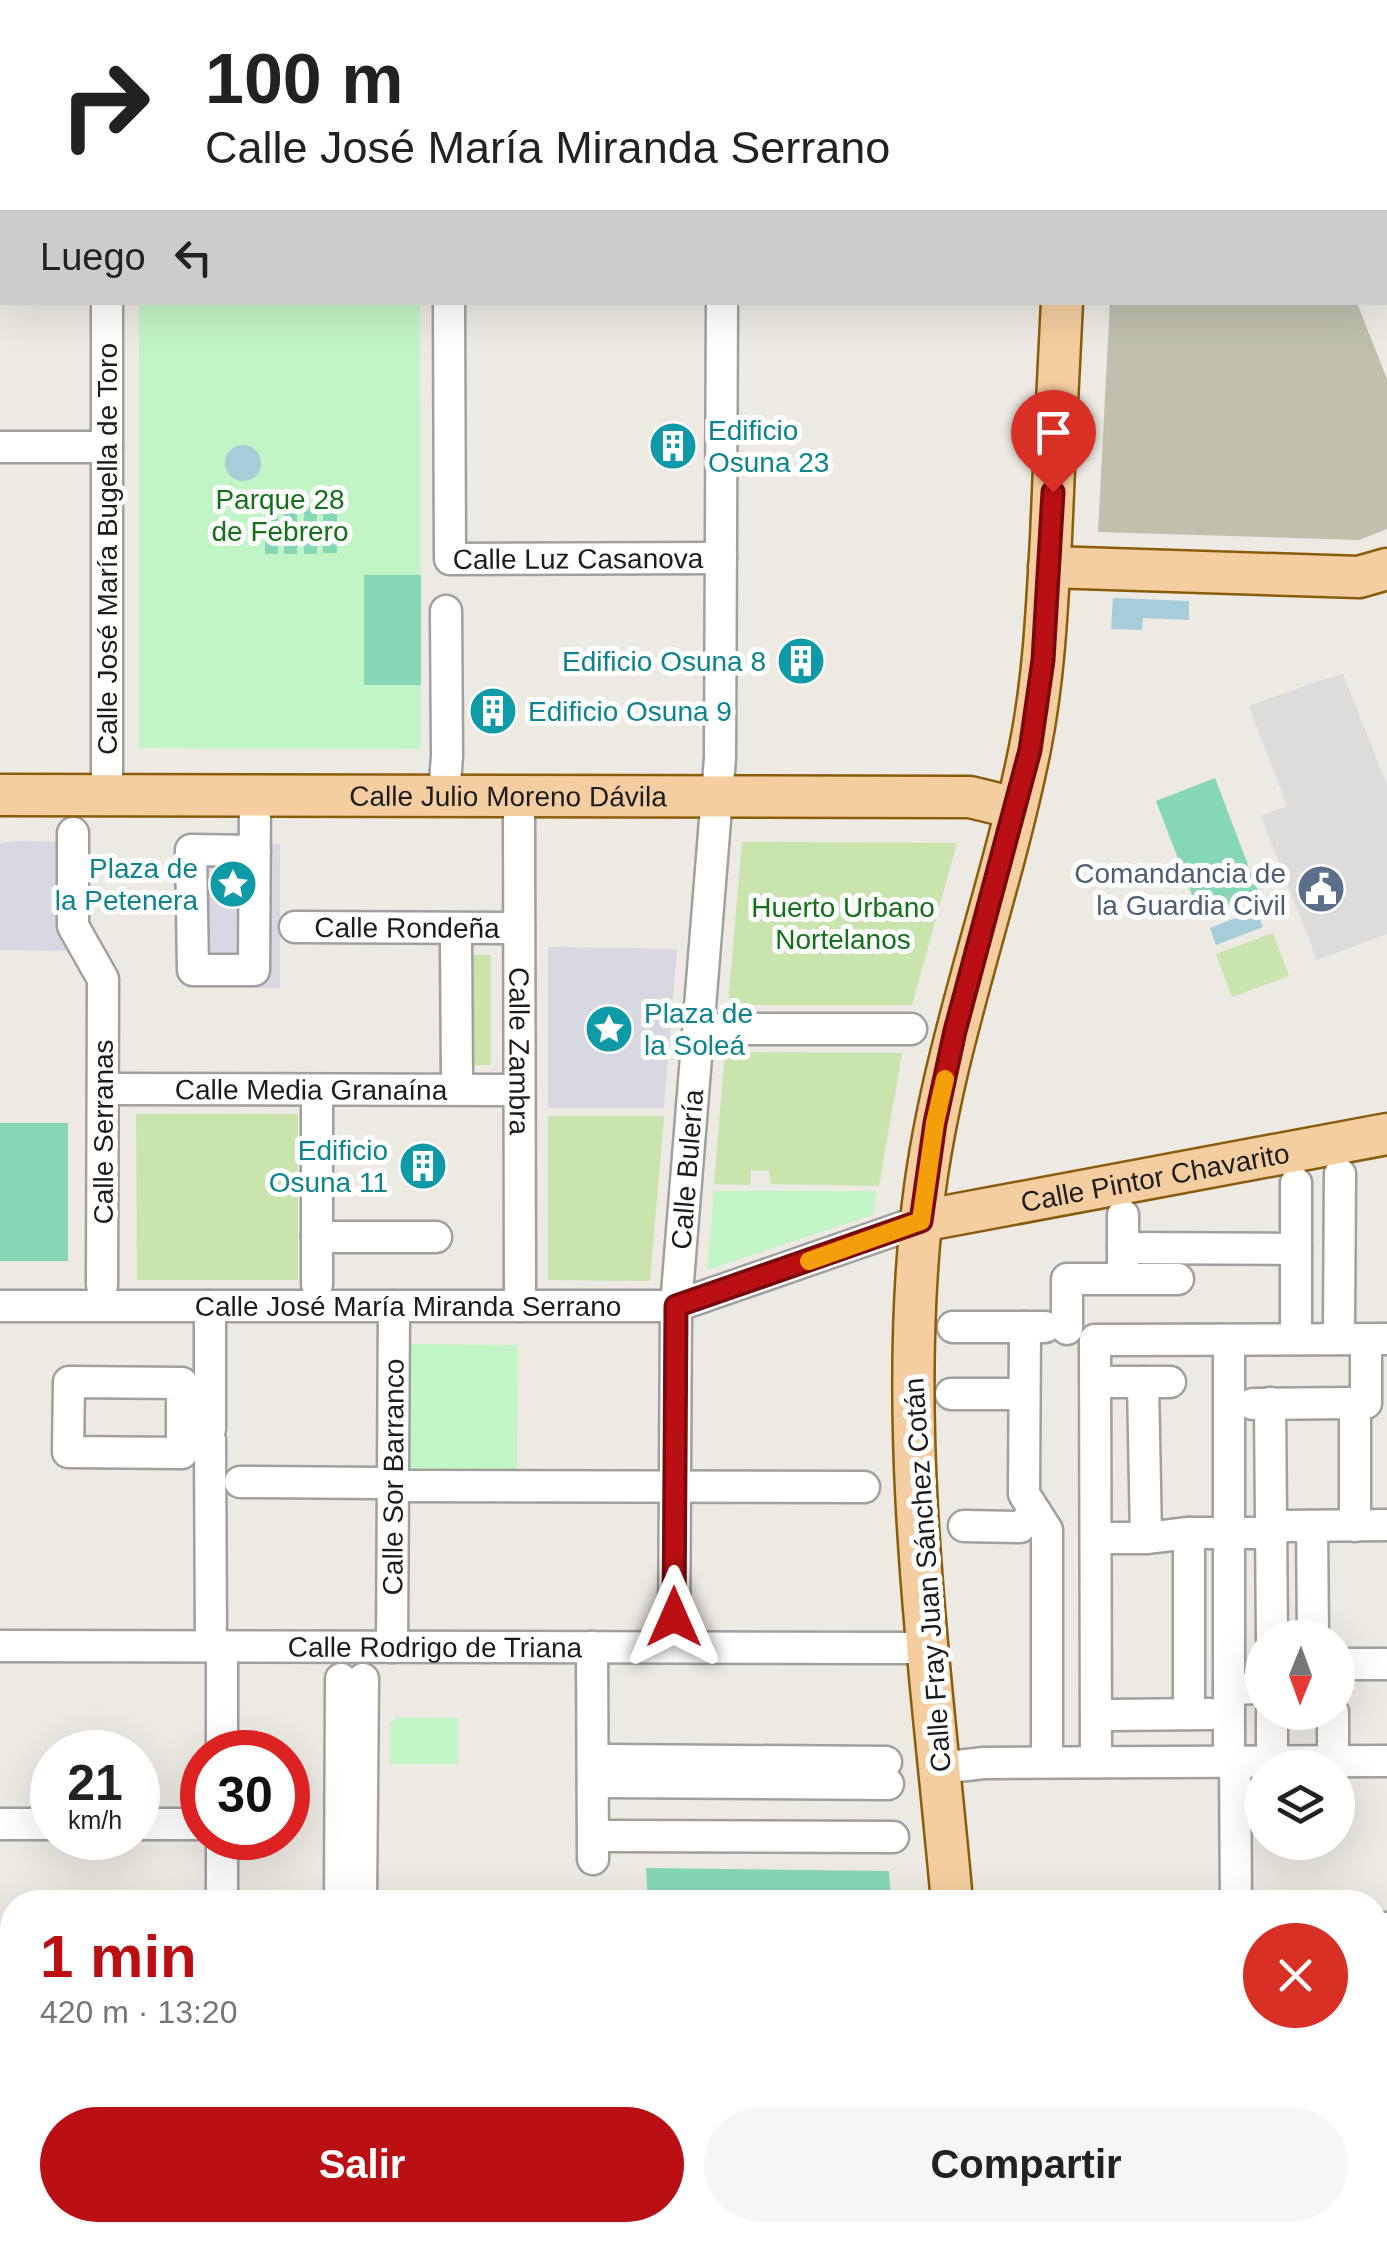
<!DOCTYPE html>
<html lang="es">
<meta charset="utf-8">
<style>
body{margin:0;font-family:Arial,sans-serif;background:#f6f6f6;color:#222;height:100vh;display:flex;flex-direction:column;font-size:38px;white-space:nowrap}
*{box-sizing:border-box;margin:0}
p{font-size:32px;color:#767676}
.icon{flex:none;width:55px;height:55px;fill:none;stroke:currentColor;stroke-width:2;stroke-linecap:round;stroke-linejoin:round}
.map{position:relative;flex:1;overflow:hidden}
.side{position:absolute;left:0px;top:1890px;width:1388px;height:352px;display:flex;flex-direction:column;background:#fff;border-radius:40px 40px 0 0;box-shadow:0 10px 40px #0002}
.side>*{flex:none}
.banner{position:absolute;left:0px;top:0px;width:1388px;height:305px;box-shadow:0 10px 40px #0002;background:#fff;color:#222;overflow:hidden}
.needle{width:65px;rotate:181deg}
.tools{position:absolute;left:1245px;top:1620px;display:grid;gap:20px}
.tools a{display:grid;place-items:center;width:110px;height:110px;border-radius:50%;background:#fff;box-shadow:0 10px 40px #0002;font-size:50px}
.speed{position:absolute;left:30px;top:1730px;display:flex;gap:20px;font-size:50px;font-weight:700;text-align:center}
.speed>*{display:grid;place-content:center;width:130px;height:130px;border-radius:50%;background:#fff;box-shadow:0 10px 40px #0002;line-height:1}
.speed small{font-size:25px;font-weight:400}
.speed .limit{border:15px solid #d22;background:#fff;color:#111}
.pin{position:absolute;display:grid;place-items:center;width:85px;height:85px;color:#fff;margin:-102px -42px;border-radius:50% 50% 50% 0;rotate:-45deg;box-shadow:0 0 10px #0007}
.pin .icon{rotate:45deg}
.me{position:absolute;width:110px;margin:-55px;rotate:0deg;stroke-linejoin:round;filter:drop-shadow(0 0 8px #0008)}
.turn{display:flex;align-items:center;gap:35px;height:210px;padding:0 40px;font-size:45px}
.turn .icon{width:130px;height:130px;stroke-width:2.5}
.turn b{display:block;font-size:70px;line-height:85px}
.then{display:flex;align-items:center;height:95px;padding:0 40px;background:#0003;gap:20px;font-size:38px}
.round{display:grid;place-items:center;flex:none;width:105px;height:105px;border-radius:52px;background:#f6f6f6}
.overview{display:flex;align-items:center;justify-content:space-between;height:170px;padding:0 40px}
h1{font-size:60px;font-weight:700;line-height:75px;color:#ba0f13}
.primary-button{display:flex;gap:20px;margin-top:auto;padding:20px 40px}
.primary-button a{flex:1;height:115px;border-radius:60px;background:#ba0f13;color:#fff;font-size:40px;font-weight:700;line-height:115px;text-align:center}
.primary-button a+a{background:#f6f6f6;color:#222}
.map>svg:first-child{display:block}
</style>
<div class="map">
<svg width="1387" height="2242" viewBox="0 0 1387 2242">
<rect width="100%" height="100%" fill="#ede9e3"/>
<polygon fill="#c1c0af" points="1110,302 1357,303 1387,379 1387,529 1359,540 1098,532"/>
<g fill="#c9e4ac">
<polygon points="742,842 957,843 912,1005 728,1005"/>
<polygon points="1273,933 1289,976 1232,997 1216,954"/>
<rect x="465" y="955" width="26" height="110"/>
<polygon points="725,1052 902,1053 879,1186 771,1184 769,1171 751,1170 750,1185 714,1184"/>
<polygon points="136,1114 298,1114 298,1280 137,1280"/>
<polygon points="548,1116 664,1116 650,1281 548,1280"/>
</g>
<g fill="#c2f5c5">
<polygon points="139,303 420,303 421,749 139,748"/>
<polygon points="714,1191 877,1191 873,1215 707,1270"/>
<polygon points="411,1344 518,1345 517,1471 410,1470"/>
<polygon points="396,1717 458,1718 458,1764 390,1764 390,1724"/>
</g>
<g fill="#86d7b6">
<polygon points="284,506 297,507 297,554 284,554"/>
<rect x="304" y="506" width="13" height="48"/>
<rect x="323" y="506" width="14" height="47"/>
<rect x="265" y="507" width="13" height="47"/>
<rect x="364" y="575" width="57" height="110"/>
<polygon points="1215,778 1259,894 1200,916 1156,801"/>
<rect x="0" y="1123" width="68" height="138"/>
<polygon points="646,1868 889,1871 891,1902 648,1902"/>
</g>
<polygon fill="#dcdcdc" points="1343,674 1387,785 1387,934 1317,960 1261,816 1287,806 1249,706 1318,681"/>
<g fill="#d7d8e2">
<polygon points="16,841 66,842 66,951 0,950 0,844"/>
<polygon points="184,842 280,844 280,988 187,988"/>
<polygon points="548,947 677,949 664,1108 548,1108"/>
</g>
<g fill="#a6ced8">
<circle cx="243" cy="463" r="18"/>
<polygon points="1113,598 1189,601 1189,620 1143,618 1142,630 1111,629"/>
<polygon points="1256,910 1263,927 1216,945 1210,928"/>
</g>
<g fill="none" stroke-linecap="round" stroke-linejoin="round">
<g stroke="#a0a0a0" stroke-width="35">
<g id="minor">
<polyline points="223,2 223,0"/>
<polyline points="268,2 268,0"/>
<polyline points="389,2 389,0"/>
<polyline points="455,2 455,0"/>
<polyline points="567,2 567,0"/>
<polyline points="0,77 2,77"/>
<polyline points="1385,80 1387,79"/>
<path id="s1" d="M449,302L450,559L721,558"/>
<polyline points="0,447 107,447"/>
<polyline points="107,795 107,302"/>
<polyline points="444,796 447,756 446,611"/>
<path id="s2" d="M519,796L520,1306"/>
<polyline points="73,833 73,926 103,979 102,1285"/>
<polyline points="255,851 191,850 193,970 254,970 255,795"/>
<path id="s3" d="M295,927L519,928"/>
<polyline points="456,942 457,1080"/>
<polyline points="721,1029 911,1029"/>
<path id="s4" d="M103,1089L519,1090"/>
<polyline points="317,1090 317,1284"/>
<polyline points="1296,1183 1296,1328"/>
<polyline points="1123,1215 1123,1267"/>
<polyline points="317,1237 436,1237"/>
<polyline points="1123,1248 1296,1249"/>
<path id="s5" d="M0,1306H676L921,1221"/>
<polyline points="210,1306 210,1429"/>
<polyline points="953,1327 1045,1327"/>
<polyline points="1025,1327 1024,1494 1047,1530 1047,1747"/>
<polyline points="1339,1328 1340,1174"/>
<polyline points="1067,1329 1067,1279 1178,1279"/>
<polyline points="1229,1351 1229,1745"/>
<polygon points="69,1382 182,1383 182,1453 68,1452"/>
<polyline points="1106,1382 1170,1382"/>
<polyline points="1143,1382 1146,1538"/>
<polyline points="951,1394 1024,1394"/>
<polyline points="1270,1403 1272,1638"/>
<polyline points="1253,1404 1355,1403"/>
<polyline points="210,1440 211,1646"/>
<polyline points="240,1482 381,1483"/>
<polyline points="393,1486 864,1487"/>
<polyline points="964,1526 1020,1527 1036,1513"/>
<polyline points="1312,1526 1313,1638"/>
<polyline points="1355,1526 1355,1403 1366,1403 1366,1351"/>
<polyline points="1189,1533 1189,1714"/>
<polyline points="1107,1538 1146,1538 1189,1533 1271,1533 1284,1526 1387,1525"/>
<path id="s6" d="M0,1646L928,1648"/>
<polyline points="222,1646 222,1752"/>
<path id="s7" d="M392,1647L394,1306"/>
<polyline points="592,1647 593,1859"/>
<path id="s8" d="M674,1647L676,1306L720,758L722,302"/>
<polyline points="1338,1664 1387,1664"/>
<polyline points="1229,1689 1262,1688"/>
<polyline points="1272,1712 1272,1744"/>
<polyline points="1108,1715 1210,1714"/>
<polyline points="1333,1744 1333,1712"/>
<polyline points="606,1760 886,1762"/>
<polyline points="1096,1762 1095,1340 1387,1339"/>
<polyline points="1235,1762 1236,1902"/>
<polyline points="940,1768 984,1763 1387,1761"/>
<polyline points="606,1782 888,1784"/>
<polyline points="0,1824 52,1824"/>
<polyline points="138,1824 202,1824"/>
<polyline points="607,1836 893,1837"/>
<polyline points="222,1902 222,1838"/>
<polyline points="340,1902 341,1679"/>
<polyline points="361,1902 363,1679"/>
<polyline points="1375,1928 1387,1928"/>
<polyline points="0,1951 12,1951"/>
<polyline points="0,2042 12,2042"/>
<polyline points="1375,2055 1387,2055"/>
<polyline points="1375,2142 1387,2142"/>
<polyline points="0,2143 12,2143"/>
<polyline points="70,2230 70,2242"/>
<polyline points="1238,2230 1238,2242"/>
<polyline points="670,2239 800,2240"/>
<polyline points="0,2240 18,2242"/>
<polyline points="383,2242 383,2230"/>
<polyline points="587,2242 587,2230"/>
</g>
</g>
<g stroke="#8a5d0b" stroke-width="45">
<g id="major">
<polyline points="1290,0 1291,2"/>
<polyline points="1078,2 1078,0"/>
<polyline points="1385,241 1387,246"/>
<polyline points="1049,567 1359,577 1387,569"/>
<path id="s9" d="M0,795L961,797H970L1015,808"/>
<path id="s10" d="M921,1221L1387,1134"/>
<path d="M952,1902C932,1676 898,1449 921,1222C937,1059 998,907 1030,748C1044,678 1047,608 1051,538C1054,459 1058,381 1062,302"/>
<polyline points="964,2242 965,2230"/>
</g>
</g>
<use href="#minor" stroke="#fff" stroke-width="30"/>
<use href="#major" stroke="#f4cea0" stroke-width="40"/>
</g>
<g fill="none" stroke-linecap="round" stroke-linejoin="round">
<g stroke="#790a0c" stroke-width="25">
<polyline id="route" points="674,1617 676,1306 921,1221 935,1123 955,1031 1030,750 1043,660 1053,492"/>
</g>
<use href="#route" stroke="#ba0f13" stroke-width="18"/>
<polyline stroke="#f59e0b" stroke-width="18" points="809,1261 921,1221 935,1123 945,1079"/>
</g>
<defs>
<g id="building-disc" transform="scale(2.5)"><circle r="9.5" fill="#0f9aa8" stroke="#fff"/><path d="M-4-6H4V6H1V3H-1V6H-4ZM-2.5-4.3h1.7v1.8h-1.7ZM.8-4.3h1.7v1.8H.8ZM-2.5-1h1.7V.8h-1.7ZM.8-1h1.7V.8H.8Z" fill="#fff"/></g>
<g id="sight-disc" transform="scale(2.5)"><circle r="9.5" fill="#0f9aa8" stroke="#fff"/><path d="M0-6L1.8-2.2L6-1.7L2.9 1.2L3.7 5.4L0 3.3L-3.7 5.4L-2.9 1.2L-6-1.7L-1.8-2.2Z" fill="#fff"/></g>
<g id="civic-disc" transform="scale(2.5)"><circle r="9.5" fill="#5c6f8a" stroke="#fff"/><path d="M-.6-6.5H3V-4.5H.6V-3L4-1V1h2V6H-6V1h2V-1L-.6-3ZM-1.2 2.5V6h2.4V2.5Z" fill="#fff"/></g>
</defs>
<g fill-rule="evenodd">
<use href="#building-disc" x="673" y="446"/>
<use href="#building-disc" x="801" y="661"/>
<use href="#building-disc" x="493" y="711"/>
<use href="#sight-disc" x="233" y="884"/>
<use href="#civic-disc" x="1321" y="889"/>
<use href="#sight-disc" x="609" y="1029"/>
<use href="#building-disc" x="423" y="1166"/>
</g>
<g text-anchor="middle" stroke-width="10" stroke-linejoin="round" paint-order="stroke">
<g font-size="28" fill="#0d838f" stroke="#fff" text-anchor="start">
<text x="708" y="440">Edificio<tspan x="708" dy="32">Osuna 23</tspan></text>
<text x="766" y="671" text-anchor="end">Edificio Osuna 8</text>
<text x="528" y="721">Edificio Osuna 9</text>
<text x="198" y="878" text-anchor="end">Plaza de<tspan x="198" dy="32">la Petenera</tspan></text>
<text x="644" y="1023">Plaza de<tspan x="644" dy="32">la Soleá</tspan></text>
<text x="388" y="1160" text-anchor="end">Edificio<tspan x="388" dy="32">Osuna 11</tspan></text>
</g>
<g font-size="28" fill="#137119" stroke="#fff">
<text x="280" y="509">Parque 28<tspan x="280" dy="32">de Febrero</tspan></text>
<text x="843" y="917">Huerto Urbano<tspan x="843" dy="32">Nortelanos</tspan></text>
</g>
<g font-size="28" fill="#1c1c1c" stroke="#fff">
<text transform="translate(107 549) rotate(-90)" y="10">Calle José María Bugella de Toro</text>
<text dy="10" stroke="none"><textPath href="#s1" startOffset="385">Calle Luz Casanova</textPath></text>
<text dy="10" stroke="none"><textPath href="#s9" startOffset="508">Calle Julio Moreno Dávila</textPath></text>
<text dy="10" stroke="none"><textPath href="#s3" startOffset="112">Calle Rondeña</textPath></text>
<text dy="10" stroke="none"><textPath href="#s2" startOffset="255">Calle Zambra</textPath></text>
<text dy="10" stroke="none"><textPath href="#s4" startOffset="208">Calle Media Granaína</textPath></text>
<text transform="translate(103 1132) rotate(-90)" y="10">Calle Serranas</text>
<text dy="10" stroke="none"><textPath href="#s8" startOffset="478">Calle Bulería</textPath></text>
<text dy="10" stroke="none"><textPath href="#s10" startOffset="238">Calle Pintor Chavarito</textPath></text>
<text dy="10" stroke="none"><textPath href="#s5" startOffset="408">Calle José María Miranda Serrano</textPath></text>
<text dy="10" stroke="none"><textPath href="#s7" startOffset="170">Calle Sor Barranco</textPath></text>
<text transform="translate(927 1575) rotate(-94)" y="10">Calle Fray Juan Sánchez Cotán</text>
<text dy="10" stroke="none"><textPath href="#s6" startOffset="435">Calle Rodrigo de Triana</textPath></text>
</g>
<g font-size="28" fill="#4e5e75" stroke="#fff" text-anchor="end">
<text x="1286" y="883">Comandancia de<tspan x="1286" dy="32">la Guardia Civil</tspan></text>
</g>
</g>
</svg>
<div class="tools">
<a><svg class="needle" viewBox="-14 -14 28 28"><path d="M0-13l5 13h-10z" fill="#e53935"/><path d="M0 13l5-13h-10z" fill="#767676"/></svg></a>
<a><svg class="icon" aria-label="layers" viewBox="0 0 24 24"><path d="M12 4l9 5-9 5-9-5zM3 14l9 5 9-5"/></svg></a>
</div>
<div class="speed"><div>21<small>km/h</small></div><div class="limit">30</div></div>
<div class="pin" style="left:1053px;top:492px;background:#d93025"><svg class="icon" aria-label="arrive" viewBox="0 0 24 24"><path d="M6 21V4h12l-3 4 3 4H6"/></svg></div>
<svg class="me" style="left:674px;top:1617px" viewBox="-20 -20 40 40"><path d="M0-17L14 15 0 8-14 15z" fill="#ba0f13" stroke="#fff" stroke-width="4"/></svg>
<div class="banner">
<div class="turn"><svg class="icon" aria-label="right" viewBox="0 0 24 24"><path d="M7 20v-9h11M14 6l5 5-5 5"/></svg><div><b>100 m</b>Calle José María Miranda Serrano</div></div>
<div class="then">Luego<svg class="icon" aria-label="left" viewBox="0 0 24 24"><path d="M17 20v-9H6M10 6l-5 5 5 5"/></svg></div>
</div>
<section class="side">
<div class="overview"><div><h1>1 min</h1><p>420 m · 13:20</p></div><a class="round" style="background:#d93025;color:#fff"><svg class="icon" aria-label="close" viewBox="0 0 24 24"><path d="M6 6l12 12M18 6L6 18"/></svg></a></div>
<div class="primary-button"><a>Salir</a><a>Compartir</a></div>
</section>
</div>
